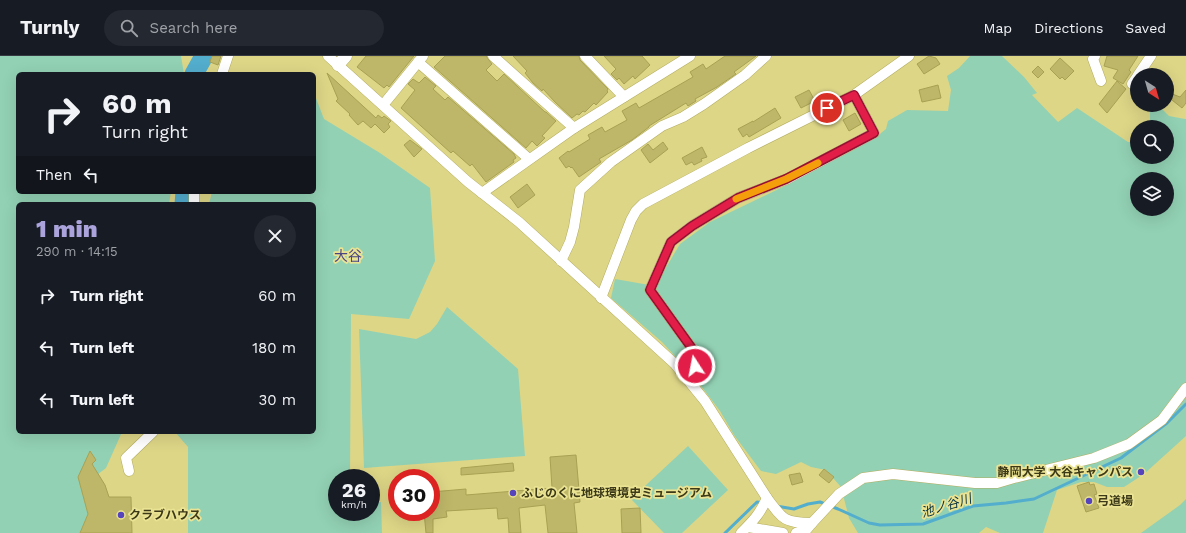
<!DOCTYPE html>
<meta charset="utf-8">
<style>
body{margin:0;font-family:"Work Sans","Noto Sans JP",sans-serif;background:#242831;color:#f1f3f6;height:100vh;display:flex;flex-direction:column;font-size:15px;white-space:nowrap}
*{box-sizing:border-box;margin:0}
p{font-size:13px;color:#9ea1a6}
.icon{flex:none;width:22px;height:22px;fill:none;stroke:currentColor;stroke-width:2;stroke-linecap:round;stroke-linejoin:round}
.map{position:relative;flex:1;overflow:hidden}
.sheet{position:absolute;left:16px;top:146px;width:300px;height:232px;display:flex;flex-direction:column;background:#171b24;border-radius:6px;box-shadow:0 4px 16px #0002}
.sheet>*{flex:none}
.guide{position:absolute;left:16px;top:16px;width:300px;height:122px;border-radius:6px;box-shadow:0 4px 16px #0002;background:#171b24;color:#f1f3f6;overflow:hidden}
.needle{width:26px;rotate:143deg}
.fabs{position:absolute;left:1130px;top:12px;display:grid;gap:8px}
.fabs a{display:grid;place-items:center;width:44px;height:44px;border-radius:50%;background:#171b24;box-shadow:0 4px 16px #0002;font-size:20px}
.speed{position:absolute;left:328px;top:413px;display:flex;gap:8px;font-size:20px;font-weight:700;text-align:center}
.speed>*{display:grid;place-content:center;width:52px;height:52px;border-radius:50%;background:#171b24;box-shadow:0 4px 16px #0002;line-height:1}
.speed small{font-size:10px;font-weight:400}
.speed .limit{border:6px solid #d22;background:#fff;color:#111}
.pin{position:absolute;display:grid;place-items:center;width:34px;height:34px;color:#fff;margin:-17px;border:2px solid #fff;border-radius:50%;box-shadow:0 1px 4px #0007}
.me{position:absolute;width:44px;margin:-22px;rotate:349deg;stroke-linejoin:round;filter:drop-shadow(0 0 3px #0008)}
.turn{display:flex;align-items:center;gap:14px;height:84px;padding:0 20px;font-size:18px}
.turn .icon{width:52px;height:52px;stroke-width:2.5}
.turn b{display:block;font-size:28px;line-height:34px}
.then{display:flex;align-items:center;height:38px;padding:0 20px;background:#0003;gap:8px;font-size:15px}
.round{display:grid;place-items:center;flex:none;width:42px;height:42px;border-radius:21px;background:#242831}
.overview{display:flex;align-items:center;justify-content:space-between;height:68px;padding:0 20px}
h1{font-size:24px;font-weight:800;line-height:30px;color:#aba4dc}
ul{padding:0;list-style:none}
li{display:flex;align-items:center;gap:12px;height:52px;padding:0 20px}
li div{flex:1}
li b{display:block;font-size:15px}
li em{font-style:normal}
header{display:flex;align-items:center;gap:24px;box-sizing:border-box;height:56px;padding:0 20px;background:#171b24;border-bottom:1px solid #363941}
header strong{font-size:19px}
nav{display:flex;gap:22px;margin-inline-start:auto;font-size:14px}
.search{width:280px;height:36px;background:#242831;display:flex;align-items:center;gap:10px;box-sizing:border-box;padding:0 14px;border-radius:22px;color:#9ea1a6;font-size:15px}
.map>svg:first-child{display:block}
</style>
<header>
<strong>Turnly</strong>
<div class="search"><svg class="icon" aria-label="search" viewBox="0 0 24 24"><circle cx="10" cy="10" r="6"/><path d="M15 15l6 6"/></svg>Search here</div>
<nav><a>Map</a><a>Directions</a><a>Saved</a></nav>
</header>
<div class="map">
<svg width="1186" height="477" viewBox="0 0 1186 477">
<rect width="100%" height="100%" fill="#ddd687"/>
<g fill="#92d1b4" fill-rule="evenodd">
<polygon points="0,0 181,0 184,18 18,18 18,136 171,136 169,148 18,148 18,376 122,376 106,412 81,431 88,458 80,477 0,477"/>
<path d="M970,0H1002L1024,21L1037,37L1032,39L1058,66L1077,52L1128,86H1137V101H1167V71H1150V49H1158L1169,60L1185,63H1186V380L1144,418L1124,431H1107L1094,426H1081L1057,434L1043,477H1000L986,471L979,477H858L849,462L841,431L826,414L811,411L801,406L776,418L761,415L734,379L720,355L695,322L662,286L611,242L615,223L655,230L680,188L710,166L789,128L851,92L875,82L886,73L888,65L907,54L948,55L951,34L947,20L959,12ZM1137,123H1167V153H1137Z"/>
<polygon points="314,37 324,63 380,97 430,132 435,205 409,263 351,258 350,422 337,422 337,456 371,456 371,447 381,446 382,477 188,477 188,391 175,376 314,376 314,148 209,148 212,136 314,136"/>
<polygon points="447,251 518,313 525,400 364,412 359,273 416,283 430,276 437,268"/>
<polygon points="688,390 728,434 682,477 664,477 631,443"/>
<polygon points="1186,443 1186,477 1141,477 1180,449"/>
</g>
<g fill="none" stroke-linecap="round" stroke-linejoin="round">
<g stroke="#53adcd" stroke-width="3">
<polyline points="776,450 794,453 808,448 820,446 838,453 869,467 880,469 923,468 973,450 1006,447 1034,443 1121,402 1167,367 1186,348"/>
<polyline points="725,477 757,446 763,447"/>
</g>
<g stroke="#53adcd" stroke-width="19">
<polyline points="194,18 204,0"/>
<polyline points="184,148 185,136"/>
</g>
</g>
<g fill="#beb769" stroke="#a8a153">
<polygon points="212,0 221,0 218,9 210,6"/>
<polygon points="366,0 414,0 389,31 387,29 384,32 357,11"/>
<polygon points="445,0 486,0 492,8 486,14 497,25 504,18 545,56 546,56 556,65 542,80 545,82 537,90 532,85 526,92 434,11"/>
<polygon points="513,0 579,0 580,4 608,33 607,35 608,36 596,49 594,47 585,56 583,55 579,59 577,58 572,62 555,46 543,33 542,35 533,27 525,17 527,15"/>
<polygon points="604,0 642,0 650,9 635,23 633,20 624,28 619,22 617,24 611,18 616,13"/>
<polygon points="725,0 756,0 734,16 736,18 717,31 695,43 696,45 688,50 686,47 649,70 649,71 632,84 599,103 601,106 579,121 572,111 571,112 569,110 566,112 559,102 568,95 569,96 590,83 588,79 602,71 605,76 627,64 622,55 636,47 639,52 693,21 690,16 703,8 706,13"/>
<polygon points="929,0 936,2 940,8 924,18 917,8"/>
<polygon points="1107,0 1138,0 1129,14 1131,16 1123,28 1113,22 1118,14 1104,10"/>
<polygon points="1060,2 1074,15 1065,24 1062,21 1060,23 1050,13"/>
<polygon points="1038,10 1044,16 1038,22 1032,16"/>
<polygon points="327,17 376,62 378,59 382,62 384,60 391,65 388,68 390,71 384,77 375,68 371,72 363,65 358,69 349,59 350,58 336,45 338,43"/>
<polygon points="425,21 436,30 433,33 445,44 448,41 514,98 516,102 513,104 514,106 486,126 472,108 470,110 453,95 451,97 401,52 415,34 408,28 413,23 419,27"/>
<polygon points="1117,25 1126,33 1107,57 1099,48"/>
<polygon points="938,29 941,42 922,46 919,34"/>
<polygon points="809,34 815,45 801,52 795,41"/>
<polygon points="1186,34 1186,47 1182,52 1167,40 1167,36 1180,41"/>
<polygon points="775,52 781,62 749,81 747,78 743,81 738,73 753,65 753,66"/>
<polygon points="855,57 861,68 849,75 843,64"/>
<polygon points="410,84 422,93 414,101 404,89"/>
<polygon points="663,86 668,93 650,107 641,94 648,88 653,94"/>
<polygon points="702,91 707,101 701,103 702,105 694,109 692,106 686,109 682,102"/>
<polygon points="527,128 535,139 518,152 510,141"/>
<polygon points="90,395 96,404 92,408 105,429 109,441 131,441 132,477 80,477 88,458 78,421"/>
<polygon points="576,399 580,446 574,447 577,477 548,477 545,449 519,452 521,477 509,477 508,462 498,463 497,452 446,455 447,461 433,463 433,477 426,477 424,456 431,456 431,436 466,433 466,439 552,432 550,401"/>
<polygon points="513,407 514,415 461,419 461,412"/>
<polygon points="824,413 834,421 829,427 819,419"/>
<polygon points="800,417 803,426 792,429 789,419"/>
<polygon points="1089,426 1090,429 1094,428 1097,438 1094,439 1099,452 1086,456 1077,430"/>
<polygon points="640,452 641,477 622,477 621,453"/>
</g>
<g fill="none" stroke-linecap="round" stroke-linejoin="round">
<g stroke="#b4ad5f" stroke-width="11">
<g id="minor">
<path d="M328,0L468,126L519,166L675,308L705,345L767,442C783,464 785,467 812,467L839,438L863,422L893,418L975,427H997L1014,422L1094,402L1129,388L1162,364L1186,332"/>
<polyline points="493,0 574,72"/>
<polyline points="585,0 624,41"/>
<polyline points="1095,0 1093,3 1101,25"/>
<polyline points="418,6 529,103"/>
<polyline points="222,18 228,0"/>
<polyline points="1138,19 1151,0"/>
<polyline points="1132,28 1137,21"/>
<polyline points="383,49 423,0"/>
<polyline points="482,137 574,72 690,0"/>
<polyline points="194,148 194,136"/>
<polyline points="561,205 570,186 574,171 580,134 611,106 662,70 683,61 704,48 745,19 766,0"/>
<polyline points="601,242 631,164 636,155 643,148 748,92 854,39 909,0"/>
<polyline points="690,325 695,311 696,298 650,234 671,186 692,170 738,142 787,123 874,77 854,39"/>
<polyline points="129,415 126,402 153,376"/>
<polyline points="748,471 783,477"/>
<path d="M741,477C753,465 760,458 767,442"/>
<polyline points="796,477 807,473 812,467"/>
</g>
</g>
<g stroke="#b4ad5f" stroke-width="13">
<polyline id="tertiary" points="338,9 346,0"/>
</g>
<use href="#minor" stroke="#fff" stroke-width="10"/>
<use href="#tertiary" stroke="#fff" stroke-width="12"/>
</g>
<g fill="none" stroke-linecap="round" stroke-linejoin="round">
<g stroke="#92132f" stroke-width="10">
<polyline id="route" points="695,310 696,298 650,234 671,186 692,170 738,142 786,123 874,77 854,39 827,52"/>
</g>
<use href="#route" stroke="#e11d48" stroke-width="7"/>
<polyline stroke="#f59e0b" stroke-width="7" points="736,143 786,123 818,107"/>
</g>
<g fill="#5644bc" stroke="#eae393" stroke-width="1.5">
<circle cx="1141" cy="416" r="4"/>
<circle cx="513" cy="437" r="4"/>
<circle cx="1089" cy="445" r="4"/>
<circle cx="121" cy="459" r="4"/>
</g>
<g text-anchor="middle" stroke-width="3.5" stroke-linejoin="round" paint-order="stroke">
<g font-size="12" font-weight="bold" fill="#3c3918" stroke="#eae393" text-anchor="start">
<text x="1133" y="420" text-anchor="end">静岡大学 大谷キャンパス</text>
<text x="521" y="441">ふじのくに地球環境史ミュージアム</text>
<text x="1097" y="449">弓道場</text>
<text x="129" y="463">クラブハウス</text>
</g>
<g font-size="13" font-style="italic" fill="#083341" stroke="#eae393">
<text transform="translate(946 449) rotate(-17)" y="5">池ノ谷川</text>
</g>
<g font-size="14" fill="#4a4684" stroke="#eae393">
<text x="348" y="205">大谷</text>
</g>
</g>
</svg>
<div class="fabs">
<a><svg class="needle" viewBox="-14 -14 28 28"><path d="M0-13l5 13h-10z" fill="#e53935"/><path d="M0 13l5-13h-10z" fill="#9ea1a6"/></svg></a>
<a><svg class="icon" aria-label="search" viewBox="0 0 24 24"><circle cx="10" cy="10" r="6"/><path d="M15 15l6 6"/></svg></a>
<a><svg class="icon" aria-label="layers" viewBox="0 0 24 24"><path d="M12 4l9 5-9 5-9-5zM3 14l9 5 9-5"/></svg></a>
</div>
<div class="speed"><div>26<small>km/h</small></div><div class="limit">30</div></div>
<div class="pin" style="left:827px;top:52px;background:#d93025"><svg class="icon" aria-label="arrive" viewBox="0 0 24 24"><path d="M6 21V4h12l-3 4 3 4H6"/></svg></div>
<svg class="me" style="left:695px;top:310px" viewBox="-20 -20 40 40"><circle r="17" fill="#e11d48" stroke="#fff" stroke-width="3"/><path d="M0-11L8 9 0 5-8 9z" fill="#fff"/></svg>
<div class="guide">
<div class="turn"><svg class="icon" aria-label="right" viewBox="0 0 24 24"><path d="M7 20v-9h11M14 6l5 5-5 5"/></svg><div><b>60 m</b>Turn right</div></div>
<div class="then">Then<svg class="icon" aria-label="left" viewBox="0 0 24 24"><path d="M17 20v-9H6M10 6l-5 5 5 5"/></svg></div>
</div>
<section class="sheet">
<div class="overview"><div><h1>1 min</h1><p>290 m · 14:15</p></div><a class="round"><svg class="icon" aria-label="close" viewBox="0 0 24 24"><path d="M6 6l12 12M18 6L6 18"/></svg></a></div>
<ul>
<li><svg class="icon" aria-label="right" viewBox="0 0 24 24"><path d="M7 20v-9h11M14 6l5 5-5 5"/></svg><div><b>Turn right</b></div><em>60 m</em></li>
<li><svg class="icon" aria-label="left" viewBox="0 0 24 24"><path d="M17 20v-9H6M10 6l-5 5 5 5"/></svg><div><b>Turn left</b></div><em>180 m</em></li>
<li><svg class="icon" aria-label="left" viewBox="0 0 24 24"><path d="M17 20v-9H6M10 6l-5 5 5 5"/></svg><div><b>Turn left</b></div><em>30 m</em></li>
</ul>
</section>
</div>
